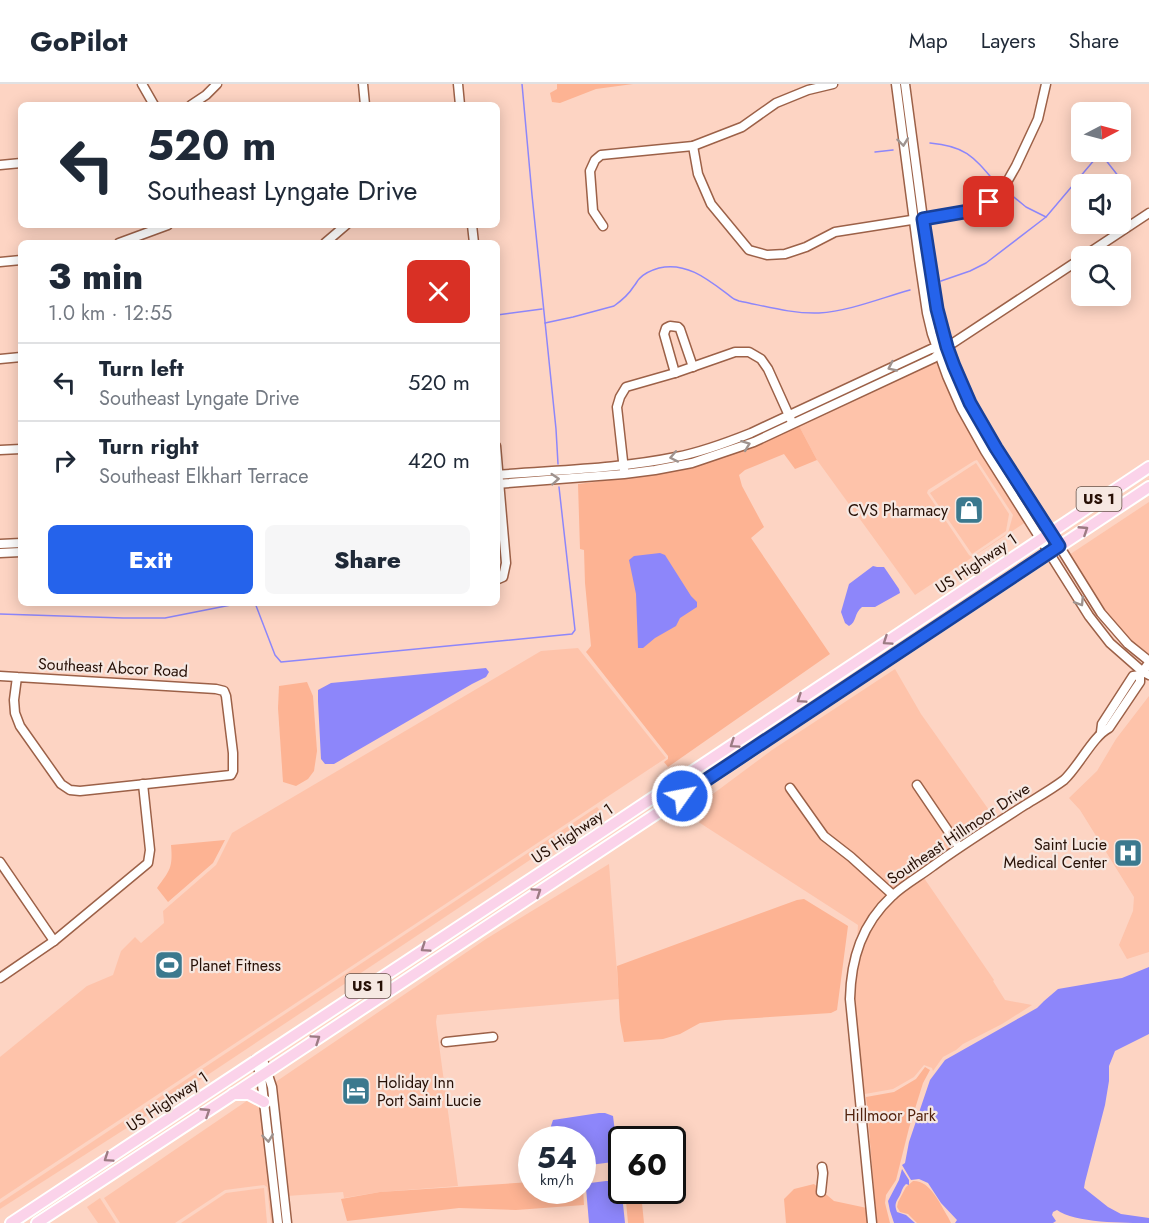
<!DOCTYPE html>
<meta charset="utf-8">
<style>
body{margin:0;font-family:Jost,sans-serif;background:#f6f6f7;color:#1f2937;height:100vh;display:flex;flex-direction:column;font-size:22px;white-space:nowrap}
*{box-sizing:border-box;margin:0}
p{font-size:20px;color:#747a83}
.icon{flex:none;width:33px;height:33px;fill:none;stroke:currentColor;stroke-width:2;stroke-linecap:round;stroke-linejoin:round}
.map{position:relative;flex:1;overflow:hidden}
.sheet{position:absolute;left:18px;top:156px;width:482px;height:366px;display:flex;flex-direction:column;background:#fff;border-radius:9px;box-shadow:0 3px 15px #0003}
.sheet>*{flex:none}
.hud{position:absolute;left:18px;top:18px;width:482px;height:126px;border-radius:9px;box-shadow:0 3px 15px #0003;background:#fff;color:#1f2937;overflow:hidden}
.needle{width:39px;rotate:84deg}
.buttons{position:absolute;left:1071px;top:18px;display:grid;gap:12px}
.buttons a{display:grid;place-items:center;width:60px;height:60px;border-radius:9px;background:#fff;box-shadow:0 3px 15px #0003;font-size:30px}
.speed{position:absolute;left:518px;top:1042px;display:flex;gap:12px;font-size:30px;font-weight:700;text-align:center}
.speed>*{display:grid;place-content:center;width:78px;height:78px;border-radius:50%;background:#fff;box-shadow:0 3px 15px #0003;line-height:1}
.speed small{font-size:15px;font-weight:400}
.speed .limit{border:3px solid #111;border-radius:9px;background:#fff;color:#111}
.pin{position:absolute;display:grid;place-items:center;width:51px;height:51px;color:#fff;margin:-26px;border-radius:12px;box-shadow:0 3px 9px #0006}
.me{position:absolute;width:66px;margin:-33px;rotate:57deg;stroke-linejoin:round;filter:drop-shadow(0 0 4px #0008)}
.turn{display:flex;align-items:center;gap:21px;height:126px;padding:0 30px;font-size:27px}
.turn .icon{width:78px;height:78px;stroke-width:2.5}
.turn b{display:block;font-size:42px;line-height:51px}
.round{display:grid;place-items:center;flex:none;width:63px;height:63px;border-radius:9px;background:#f6f6f7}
.overview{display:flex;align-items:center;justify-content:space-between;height:102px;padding:0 30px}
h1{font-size:36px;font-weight:800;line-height:45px}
.button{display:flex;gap:12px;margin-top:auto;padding:12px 30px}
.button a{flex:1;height:69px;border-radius:9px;background:#2563eb;color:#fff;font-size:24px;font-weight:800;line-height:69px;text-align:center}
.button a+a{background:#f6f6f7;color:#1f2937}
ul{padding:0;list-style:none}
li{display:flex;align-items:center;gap:18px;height:78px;padding:0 30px;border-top:2px solid #e0e1e3}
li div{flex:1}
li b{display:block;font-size:22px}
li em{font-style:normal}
header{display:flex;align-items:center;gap:36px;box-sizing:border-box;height:84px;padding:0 30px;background:#fff;border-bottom:2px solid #e0e1e3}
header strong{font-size:28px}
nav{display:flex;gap:33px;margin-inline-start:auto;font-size:21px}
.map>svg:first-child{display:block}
</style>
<header>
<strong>GoPilot</strong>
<nav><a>Map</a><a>Layers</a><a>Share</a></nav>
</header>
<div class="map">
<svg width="1149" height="1139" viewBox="0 0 1149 1139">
<rect width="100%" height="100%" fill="#fdd4c3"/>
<g fill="#fec3aa" fill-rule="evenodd">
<path d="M937,275L1026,438L915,511L817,376L798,340ZM977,376L1013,431L1008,449L972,473L969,471L927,409L928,406L974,377Z"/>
<polygon points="976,379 1009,430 1006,447 972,470 930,409"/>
<polygon points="1149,418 1149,573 1131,558 1104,527 1069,471"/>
<polygon points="578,564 666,674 0,1115 0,973 87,902 113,891 121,867 135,853 141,859 164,839 163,827 216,781 232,749 541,567"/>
<polygon points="895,585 921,630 996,736 902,800 857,856 858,841 686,730 772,666"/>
<polygon points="1149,612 1149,868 1127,875 1119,861 1133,827 1134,813 1080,726 1069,714 1097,687 1116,655"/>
<polygon points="597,723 601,728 478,811 158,1024 0,1125 0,1119"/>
<polygon points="998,741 924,794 994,896 993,897 1005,916 1032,921 1002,940 963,960 956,966 943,973 933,987 932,984 924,981 914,993 893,1005 865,1010 863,1012 853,915 854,894 859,871 870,845 878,832 895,813"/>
<polygon points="609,780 619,915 437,931 436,938 458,1102 380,1108 344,1114 343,1108 287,1112 274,999 486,855"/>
<polygon points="251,1014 261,1020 275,1139 271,1139 267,1103 264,1101 225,1106 175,1139 120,1139 104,1114"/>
<polygon points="264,1104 267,1139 181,1139 226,1109"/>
<polygon points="100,1114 116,1139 98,1139 87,1123"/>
</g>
<g fill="#fdb393">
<polygon points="557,0 633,0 596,5 560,19 552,18 550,9 557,5"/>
<polygon points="798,340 817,376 795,385 784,370 745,386 739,391 742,402 764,443 751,454 830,570 668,683 664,678 668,675 668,672 586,568 591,562 585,499 584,466 580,465 578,400 666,389"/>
<polygon points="307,598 313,612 317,667 314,687 308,695 296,702 283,698 278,624 279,602"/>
<path d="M225,756L213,779L168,818L157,804C170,786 173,784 171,761Z"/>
<polygon points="804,815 848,842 837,926 831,929 725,936 700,939 680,950 663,955 624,958 620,937 617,882 797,816"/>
<path d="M925,983L930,986L923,999L909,1044L896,1096L886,1111L885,1119L890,1139H877C873,1097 870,1055 866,1013L894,1008L916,995Z"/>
<path d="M913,1097C930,1096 940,1120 948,1133L951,1139H917L908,1130L900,1128L897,1123L898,1118L906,1103Z"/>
<polygon points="531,1098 531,1107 582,1107 582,1100 586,1100 583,1104 584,1121 516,1126 459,1124 347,1137 341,1115 380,1108"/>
<polygon points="814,1100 834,1117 867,1124 869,1139 786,1139 784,1115 794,1105"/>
<polygon points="625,1107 635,1107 642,1119 644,1139 628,1139"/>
</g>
<g fill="#8d86fa">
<polygon points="660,469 665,471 691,512 697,518 697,523 680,534 676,542 655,554 643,564 638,564 636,510 629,476 634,472"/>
<path d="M873,482L877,483H884L899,505L900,509L875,523H862C854,529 857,538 849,542L845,539L841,528L849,500Z"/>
<polygon points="486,584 489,588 486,593 472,600 334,680 325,680 321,675 318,617 318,606 331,599"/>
<path d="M1149,883V950L1115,967L1109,982V997L1105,1021L1085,1098L1084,1104L1108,1123L1121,1130L1149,1134V1139C1125,1139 1074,1139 1057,1126L1053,1128L1052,1131L1056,1137L1053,1139H955L957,1136L941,1119L928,1099L919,1095L911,1096L902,1081L905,1079L909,1058L930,996L945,976L1037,924L1044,917L1058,905L1122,894Z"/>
<polygon points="599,1029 605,1029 613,1032 618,1072 613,1078 582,1082 582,1056 553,1056 551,1042 553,1036"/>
<path d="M902,1085L909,1096V1101L906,1100C902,1104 902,1107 900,1111C896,1118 894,1120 897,1128L906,1131L915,1139H894L890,1127L888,1117L899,1096Z"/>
<polygon points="606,1097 617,1097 621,1101 625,1139 589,1139 586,1104 590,1099"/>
</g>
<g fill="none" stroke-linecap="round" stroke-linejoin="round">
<g stroke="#8d86fa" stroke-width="1.5">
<polyline points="522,0 532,111 556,345 558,380"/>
<polyline points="1120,46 1127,39"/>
<path d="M930,59C965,62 973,72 995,98"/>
<polyline points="875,68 893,66"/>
<polyline points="1101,70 1119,93"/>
<polyline points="1009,109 1026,123 1046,133"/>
<polyline points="941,197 970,187 986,179 1046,133 1101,68"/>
<polyline points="497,231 542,225"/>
<path d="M545,239L573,233L614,222C621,217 629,210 634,202C636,200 637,197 639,195C644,189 652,186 659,184C689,177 712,199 734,215L739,217C765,222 792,230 819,229C850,227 881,214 910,206"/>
<polyline points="255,519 275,571 281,578 572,550 575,546 559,403"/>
<polyline points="0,530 123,534 165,534 241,519"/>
</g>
<g stroke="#9c6148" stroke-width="11">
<g id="minor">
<polyline points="142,0 154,21"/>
<polyline points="363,0 365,21"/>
<polyline points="458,0 460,21"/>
<polyline points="896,0 919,175 927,229 932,250 947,292 961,324 985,367 1089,532 1110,559 1143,588 1149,591"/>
<polyline points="905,0 923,135 937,225 947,263 970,319 996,364 1040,431 1101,529 1128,560 1149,577"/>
<polyline points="191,21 206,11 217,0"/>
<polyline points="693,62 698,90 711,120 749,166 767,171 785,170 806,163 835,148 975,126 989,118 1003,105 1016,82 1038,35 1046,0"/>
<polyline points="0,81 21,79"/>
<polyline points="472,141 474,159"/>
<polyline points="603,142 593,127 590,87 595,76 601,71 693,62 742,43 776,19 808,6 833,0"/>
<polyline points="119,159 168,141"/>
<polyline points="325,159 346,141"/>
<polyline points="1084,172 1149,129"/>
<polyline points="0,178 21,176"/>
<polyline points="0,275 21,273"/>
<polyline points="675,289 664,250 666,244 670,242 678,243 680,245 693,283"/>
<polyline points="496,362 506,479 503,493 496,496"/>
<polyline points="0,366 21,365"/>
<polyline points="624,386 617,323 620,313 626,303 675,289 735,268 749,268 761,275 768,285 791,336"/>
<path d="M496,391C555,386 618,385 676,373C702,368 726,359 751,349L931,265L940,263"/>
<polyline points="496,400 624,390 655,386 692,379 754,358 934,274 947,263 1082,174"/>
<polyline points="0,460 21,459"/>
<polyline points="0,469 21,468"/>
<polyline points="0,592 17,593 216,605 224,607 226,612 233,669 233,687 231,691 80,707 70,706 61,700 20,642 15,629 14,616 17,593"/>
<polyline points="1101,648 1102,640 1133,592 1140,591"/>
<polyline points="917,701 959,763"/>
<polyline points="790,704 824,752 851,773 893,811"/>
<polyline points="0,778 54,857"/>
<polyline points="0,894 54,857 148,779 150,766 143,700"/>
<polyline points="446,958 493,953"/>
<polyline points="262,973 272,1003 287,1139"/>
<polyline points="255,976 261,992 278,1139"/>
<polyline points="821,1108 823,1089 822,1083"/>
<path d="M872,1139L850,915C851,874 862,840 892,812C905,800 920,792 933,782C963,760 994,741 1025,721C1038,713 1052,705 1064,696C1079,682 1093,652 1109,644L1140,598V591L1149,579"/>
</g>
</g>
<g stroke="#fff" stroke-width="14">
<g id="major">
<polyline points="233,1010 249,1010 264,1018"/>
<polyline points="11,1139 540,789 1149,383"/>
<polyline points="37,1139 261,992 1149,403"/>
</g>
</g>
<use href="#minor" stroke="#fff" stroke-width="8"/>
<use href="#major" stroke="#fbd3ea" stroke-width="10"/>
</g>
<defs><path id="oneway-chevron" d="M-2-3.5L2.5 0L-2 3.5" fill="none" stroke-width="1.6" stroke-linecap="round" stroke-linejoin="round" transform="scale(1.5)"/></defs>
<g stroke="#9e938f">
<use href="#oneway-chevron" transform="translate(903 58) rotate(83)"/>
<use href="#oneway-chevron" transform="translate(892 283) rotate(155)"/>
<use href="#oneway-chevron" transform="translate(746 361) rotate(-21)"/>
<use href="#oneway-chevron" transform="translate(674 373) rotate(169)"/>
<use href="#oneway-chevron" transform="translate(555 395) rotate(-4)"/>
<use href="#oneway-chevron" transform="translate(1080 518) rotate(58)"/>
<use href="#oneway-chevron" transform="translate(268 1054) rotate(83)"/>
</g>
<g stroke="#9c7b83">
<use href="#oneway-chevron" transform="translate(1084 446) rotate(-33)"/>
<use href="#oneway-chevron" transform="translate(887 557) rotate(146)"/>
<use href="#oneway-chevron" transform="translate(801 615) rotate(146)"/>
<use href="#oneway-chevron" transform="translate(734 660) rotate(146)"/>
<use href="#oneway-chevron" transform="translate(537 808) rotate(-34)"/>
<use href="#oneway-chevron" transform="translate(425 864) rotate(146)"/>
<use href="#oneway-chevron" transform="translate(316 955) rotate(-34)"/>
<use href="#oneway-chevron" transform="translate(206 1028) rotate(-33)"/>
<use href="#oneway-chevron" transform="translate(108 1074) rotate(146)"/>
</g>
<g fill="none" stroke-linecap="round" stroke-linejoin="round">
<g stroke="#184099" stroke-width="15">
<polyline id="route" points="682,712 1059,462 996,364 970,319 954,282 947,263 937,225 923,135 975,126 989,118"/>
</g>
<use href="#route" stroke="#2563eb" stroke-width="10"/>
</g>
<defs>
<g id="shop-square" transform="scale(1.5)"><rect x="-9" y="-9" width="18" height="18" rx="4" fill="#3b798e" stroke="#f6e8e2"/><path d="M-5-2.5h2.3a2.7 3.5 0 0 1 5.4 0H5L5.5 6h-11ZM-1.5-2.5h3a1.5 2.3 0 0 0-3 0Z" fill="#fff"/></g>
<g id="hospital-square" transform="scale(1.5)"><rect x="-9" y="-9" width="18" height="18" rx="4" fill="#3b798e" stroke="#f6e8e2"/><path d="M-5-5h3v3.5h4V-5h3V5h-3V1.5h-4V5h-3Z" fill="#fff"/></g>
<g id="stadium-square" transform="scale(1.5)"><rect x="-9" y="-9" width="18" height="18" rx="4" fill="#3b798e" stroke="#f6e8e2"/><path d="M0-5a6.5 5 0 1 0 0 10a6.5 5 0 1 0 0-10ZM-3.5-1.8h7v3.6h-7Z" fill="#fff"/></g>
<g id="hotel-square" transform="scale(1.5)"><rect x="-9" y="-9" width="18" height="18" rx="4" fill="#3b798e" stroke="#f6e8e2"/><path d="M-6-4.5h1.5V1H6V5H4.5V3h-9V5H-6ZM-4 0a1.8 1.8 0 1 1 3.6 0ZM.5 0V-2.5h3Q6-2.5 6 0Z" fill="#fff"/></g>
</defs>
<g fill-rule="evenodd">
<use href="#shop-square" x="969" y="426"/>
<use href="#hospital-square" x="1128" y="769"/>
<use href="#stadium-square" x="169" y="881"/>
<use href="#hotel-square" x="356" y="1007"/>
</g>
<g text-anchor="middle" stroke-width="4.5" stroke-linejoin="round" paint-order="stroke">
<g fill="#f6e8e2" stroke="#655148" stroke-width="1.5">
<rect x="1076.5" y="403" width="45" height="24" rx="4.5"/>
<rect x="345.5" y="890" width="45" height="24" rx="4.5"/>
</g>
<g font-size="15" font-weight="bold" fill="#271006">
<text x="1099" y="420">US 1</text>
<text x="368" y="907">US 1</text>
</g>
<g font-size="16" fill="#271006" stroke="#f6e8e2" text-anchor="end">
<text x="948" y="432">CVS Pharmacy</text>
<text x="1107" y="766">Saint Lucie<tspan x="1107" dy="18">Medical Center</tspan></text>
<text x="190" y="887" text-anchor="start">Planet Fitness</text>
<text x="377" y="1004" text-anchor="start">Holiday Inn<tspan x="377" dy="18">Port Saint Lucie</tspan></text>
</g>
<g font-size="16" fill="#271006" stroke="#f6e8e2">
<text transform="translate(976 479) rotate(-34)" y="6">US Highway 1</text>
<text transform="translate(113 583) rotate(3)" y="6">Southeast Abcor Road</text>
<text transform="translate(572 749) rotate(-34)" y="6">US Highway 1</text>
<text transform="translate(958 749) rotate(-34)" y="6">Southeast Hillmoor Drive</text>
<text transform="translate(167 1017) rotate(-34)" y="6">US Highway 1</text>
</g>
<g font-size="16" fill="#53230d" stroke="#f6e8e2">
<text x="890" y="1037">Hillmoor Park</text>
</g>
</g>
</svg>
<div class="buttons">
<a><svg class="needle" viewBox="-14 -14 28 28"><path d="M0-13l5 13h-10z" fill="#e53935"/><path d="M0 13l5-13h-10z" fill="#747a83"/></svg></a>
<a><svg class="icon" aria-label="sound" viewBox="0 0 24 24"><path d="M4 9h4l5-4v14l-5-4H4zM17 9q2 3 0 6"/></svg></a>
<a><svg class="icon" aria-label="search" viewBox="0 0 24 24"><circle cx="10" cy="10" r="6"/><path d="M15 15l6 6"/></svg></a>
</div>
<div class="speed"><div>54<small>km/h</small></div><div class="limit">60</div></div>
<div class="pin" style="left:989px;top:118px;background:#d93025"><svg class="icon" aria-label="arrive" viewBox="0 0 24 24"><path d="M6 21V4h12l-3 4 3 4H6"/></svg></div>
<svg class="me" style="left:682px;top:712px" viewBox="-20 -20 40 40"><circle r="17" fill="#2563eb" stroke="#fff" stroke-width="3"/><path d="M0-11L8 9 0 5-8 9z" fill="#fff"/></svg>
<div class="hud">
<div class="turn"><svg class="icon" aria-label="left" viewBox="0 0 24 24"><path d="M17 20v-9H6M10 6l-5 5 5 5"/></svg><div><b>520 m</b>Southeast Lyngate Drive</div></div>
</div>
<section class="sheet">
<div class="overview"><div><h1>3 min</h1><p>1.0 km · 12:55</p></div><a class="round" style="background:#d93025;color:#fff"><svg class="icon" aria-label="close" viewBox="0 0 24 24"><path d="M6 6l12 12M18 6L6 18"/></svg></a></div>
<ul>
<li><svg class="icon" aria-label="left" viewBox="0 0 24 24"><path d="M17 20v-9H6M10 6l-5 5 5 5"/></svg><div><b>Turn left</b><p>Southeast Lyngate Drive</p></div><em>520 m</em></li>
<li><svg class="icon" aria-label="right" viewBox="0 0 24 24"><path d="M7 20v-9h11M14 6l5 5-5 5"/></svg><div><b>Turn right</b><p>Southeast Elkhart Terrace</p></div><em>420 m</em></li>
</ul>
<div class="button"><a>Exit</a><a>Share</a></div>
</section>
</div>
